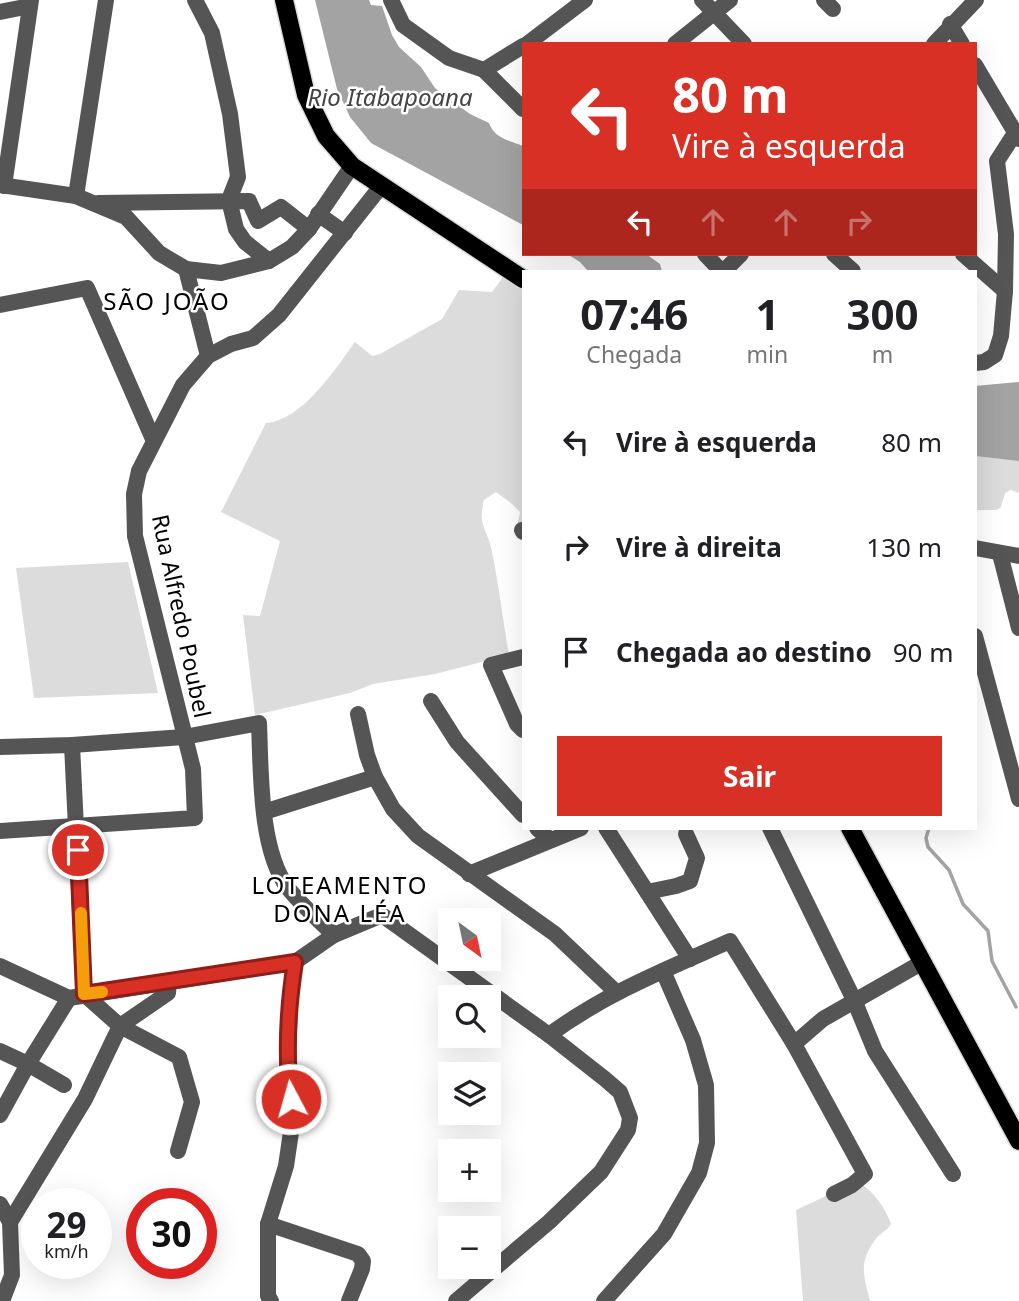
<!DOCTYPE html>
<html lang="pt">
<meta charset="utf-8">
<style>
body{margin:0;font-family:"Noto Sans",sans-serif;background:#f2f2f2;color:#202124;height:100vh;display:flex;flex-direction:column;font-size:26px;white-space:nowrap}
*{box-sizing:border-box;margin:0}
p{font-size:23px;color:#757577}
.icon{flex:none;width:38px;height:38px;fill:none;stroke:currentColor;stroke-width:2;stroke-linecap:round;stroke-linejoin:round}
.map{position:relative;flex:1;overflow:hidden}
.side{position:absolute;left:522px;top:270px;width:455px;height:560px;display:flex;flex-direction:column;background:#fff;border-radius:0px;box-shadow:0 7px 28px #0002}
.side>*{flex:none}
.top-card{position:absolute;left:522px;top:42px;width:455px;height:214px;border-radius:0px;box-shadow:0 7px 28px #0002;background:#d93025;color:#fff;overflow:hidden}
.needle{width:46px;rotate:147deg}
.tools{position:absolute;left:438px;top:908px;display:grid;gap:14px}
.tools a{display:grid;place-items:center;width:63px;height:63px;border-radius:0px;background:#fff;box-shadow:0 7px 28px #0002;font-size:35px}
.speed{position:absolute;left:21px;top:1188px;display:flex;gap:14px;font-size:35px;font-weight:700;text-align:center}
.speed>*{display:grid;place-content:center;width:91px;height:91px;border-radius:50%;background:#fff;box-shadow:0 7px 28px #0002;line-height:1}
.speed small{font-size:18px;font-weight:400}
.speed .limit{border:10px solid #d22;background:#fff;color:#111}
.pin{position:absolute;display:grid;place-items:center;width:60px;height:60px;color:#fff;margin:-30px;border:4px solid #fff;border-radius:50%;box-shadow:0 2px 7px #0007}
.me{position:absolute;width:77px;margin:-38px;rotate:354deg;stroke-linejoin:round;filter:drop-shadow(0 0 5px #0008)}
.turn{display:flex;align-items:center;gap:24px;height:147px;padding:0 35px;font-size:32px}
.turn .icon{width:91px;height:91px;stroke-width:2.5}
.turn b{display:block;font-size:49px;line-height:60px}
.lanes{display:flex;align-items:center;height:66px;padding:0 35px;background:#0003;justify-content:center;gap:35px;direction:ltr}
.lanes .off{opacity:.35}
.eta{display:flex;justify-content:space-evenly;align-items:center;height:119px;text-align:center}
.eta b{font-size:42px;font-weight:700;line-height:49px}
.primary-button{display:flex;gap:14px;margin-top:auto;padding:14px 35px}
.primary-button a{flex:1;height:80px;border-radius:0px;background:#d93025;color:#fff;font-size:28px;font-weight:700;line-height:80px;text-align:center}
ul{padding:0;list-style:none}
li{display:flex;align-items:center;gap:21px;height:105px;padding:0 35px}
li div{flex:1}
li b{display:block;font-size:26px}
li em{font-style:normal}
.map>svg:first-child{display:block}
</style>
<div class="map">
<svg width="1019" height="1301" viewBox="0 0 1019 1301">
<rect width="100%" height="100%" fill="#fff"/>
<g fill="#dcdcdc">
<path d="M509,269L523,279V543L518,523L520,512L511,503L496,492L484,500C477,527 488,529 492,552C499,586 503,621 509,655L435,674L373,684L350,693L255,715L243,615L260,616L280,541L221,512L266,423C303,420 335,369 355,342L372,356L380,354L442,319L459,290L492,292Z"/>
<polygon points="975,456 1019,461 1019,493 1011,490 1005,493 1001,507 996,510 975,510"/>
<polygon points="128,562 158,693 34,698 16,568"/>
<path d="M858,1181C874,1193 884,1205 891,1224C887,1231 880,1233 875,1240C858,1263 864,1276 870,1301H803L796,1210Z"/>
</g>
<g fill="#a3a3a3">
<path d="M315,0H369L371,5L382,6L392,35L399,47L421,67L435,88L470,114L489,123C495,139 509,140 523,146V225L371,143L350,117L337,89Z"/>
<polygon points="567,254 646,254 660,264 662,271 588,271 580,262"/>
<polygon points="1019,382 1019,461 975,456 975,386"/>
</g>
<g fill="none" stroke-linecap="round" stroke-linejoin="round">
<polyline stroke="#a3a3a3" stroke-width="3.5" points="929,828 926,838 928,847 949,870 963,904 988,931 992,961 1016,1007"/>
<g stroke="#dbdbdb" stroke-width="21">
<g id="major">
<polyline points="284,0 306,95 326,136 352,166 523,279"/>
<polyline points="850,828 1019,1141"/>
</g>
</g>
<g stroke="#555" stroke-width="16">
<polyline points="195,0 212,33 230,114 238,177 229,200 236,229 245,242 269,261"/>
<polyline points="391,0 403,25 449,58 484,70 523,109"/>
<polyline points="702,0 744,44"/>
<polyline points="824,0 833,9"/>
<polyline points="0,12 30,6"/>
<polyline points="950,24 962,44"/>
<polyline points="527,44 585,0"/>
<polyline points="675,44 730,0"/>
<polyline points="934,44 976,0"/>
<polyline points="975,65 1019,139"/>
<polyline points="484,70 523,46"/>
<polyline points="0,185 76,196 126,217 159,253 186,269 221,273 269,261 292,247 309,229 352,166"/>
<polyline points="4,186 31,0"/>
<polyline points="76,196 106,0"/>
<polyline points="98,203 249,201 258,221 281,207 309,229"/>
<polyline points="318,214 345,233"/>
<polyline points="705,254 721,271"/>
<polyline points="834,254 853,271"/>
<polyline points="963,254 1005,291"/>
<polyline points="186,269 208,356"/>
<polyline points="724,271 741,254"/>
<polyline points="0,305 87,288 153,439"/>
<polyline points="975,363 984,362 995,355 1001,336 1005,291 1006,234 997,161 1015,133"/>
<polyline points="522,530 523,532"/>
<polyline points="975,548 1019,556"/>
<polyline points="1000,554 1019,628"/>
<polyline points="975,636 1019,799"/>
<polyline points="523,657 491,665 517,724 523,730"/>
<polyline points="431,701 457,742 523,815"/>
<polyline points="358,714 367,755 375,777 393,809 418,836 555,934 616,992"/>
<polyline points="72,745 84,994 120,1026 179,1057 192,1102 178,1151"/>
<path d="M0,747L72,745L184,737L259,723C261,770 259,850 288,888C301,905 319,920 334,935"/>
<polyline points="264,812 375,777"/>
<polyline points="537,828 550,840"/>
<polyline points="606,828 690,959"/>
<polyline points="770,828 854,1000 875,1051 953,1174"/>
<polyline points="0,831 195,818 193,769 135,536 134,494 139,471 183,385 208,356 231,344 253,338 279,315 382,185"/>
<polyline points="469,874 581,828"/>
<polyline points="647,892 676,886 690,881 697,858 686,834"/>
<polyline points="0,966 69,998 295,962 334,935 382,915 549,1035 605,1079 620,1092 630,1118 628,1130 601,1172 549,1222 456,1301"/>
<path d="M549,1035C606,993 667,969 730,941L794,1044L865,1174L852,1185L834,1194"/>
<polyline points="794,1044 823,1019 923,962"/>
<polyline points="0,1051 28,1064 64,1085"/>
<polyline points="0,1115 28,1064 69,998"/>
<polyline points="0,1204 10,1222 12,1275 2,1301"/>
<polyline points="10,1222 85,1099 120,1026 168,993 169,981"/>
<polyline points="268,1224 358,1254 363,1261 362,1269 349,1301"/>
<polyline points="271,1301 268,1296 268,1224 286,1166 291,1132 291,1099 288,1071 290,996 295,962"/>
<polyline points="604,1301 664,1234 699,1173 707,1143 706,1085 693,1040 663,971"/>
</g>
<use href="#major" stroke="#000" stroke-width="18"/>
</g>
<g fill="none" stroke-linecap="round" stroke-linejoin="round">
<g stroke="#8d1f18" stroke-width="18">
<path id="route" d="M78,850L84,994L295,962C288,1007 285,1054 291,1099"/>
</g>
<use href="#route" stroke="#d93025" stroke-width="12"/>
<polyline stroke="#f59e0b" stroke-width="12" points="81,913 84,994 102,992"/>
</g>
<g text-anchor="middle" stroke-width="5" stroke-linejoin="round" paint-order="stroke">
<g font-size="23" fill="#000" stroke="#fff">
<text transform="translate(181 616) rotate(78)" y="8">Rua Alfredo Poubel</text>
</g>
<g font-size="24" font-style="italic" fill="#444" stroke="#fff">
<text x="390" y="106">Rio Itabapoana</text>
</g>
<g font-size="24" letter-spacing="2" fill="#000" stroke="#fff">
<text x="167" y="310">SÃO JOÃO</text>
<text x="340" y="894">LOTEAMENTO<tspan x="340" dy="28">DONA LÉA</tspan></text>
</g>
</g>
</svg>
<div class="tools">
<a><svg class="needle" viewBox="-14 -14 28 28"><path d="M0-13l5 13h-10z" fill="#e53935"/><path d="M0 13l5-13h-10z" fill="#757577"/></svg></a>
<a><svg class="icon" aria-label="search" viewBox="0 0 24 24"><circle cx="10" cy="10" r="6"/><path d="M15 15l6 6"/></svg></a>
<a><svg class="icon" aria-label="layers" viewBox="0 0 24 24"><path d="M12 4l9 5-9 5-9-5zM3 14l9 5 9-5"/></svg></a>
<a>+</a>
<a>−</a>
</div>
<div class="speed"><div>29<small>km/h</small></div><div class="limit">30</div></div>
<div class="pin" style="left:78px;top:850px;background:#d93025"><svg class="icon" aria-label="arrive" viewBox="0 0 24 24"><path d="M6 21V4h12l-3 4 3 4H6"/></svg></div>
<svg class="me" style="left:291px;top:1099px" viewBox="-20 -20 40 40"><circle r="17" fill="#d93025" stroke="#fff" stroke-width="3"/><path d="M0-11L8 9 0 5-8 9z" fill="#fff"/></svg>
<div class="top-card">
<div class="turn"><svg class="icon" aria-label="left" viewBox="0 0 24 24"><path d="M17 20v-9H6M10 6l-5 5 5 5"/></svg><div><b>80 m</b>Vire à esquerda</div></div>
<div class="lanes"><svg class="icon" aria-label="left" viewBox="0 0 24 24"><path d="M17 20v-9H6M10 6l-5 5 5 5"/></svg><svg class="icon off" aria-label="ahead" viewBox="0 0 24 24"><path d="M12 20V5M6 11l6-6 6 6"/></svg><svg class="icon off" aria-label="ahead" viewBox="0 0 24 24"><path d="M12 20V5M6 11l6-6 6 6"/></svg><svg class="icon off" aria-label="right" viewBox="0 0 24 24"><path d="M7 20v-9h11M14 6l5 5-5 5"/></svg></div>
</div>
<section class="side">
<div class="eta">
<div><b>07:46</b><p>Chegada</p></div>
<div><b>1</b><p>min</p></div>
<div><b>300</b><p>m</p></div>
</div>
<ul>
<li><svg class="icon" aria-label="left" viewBox="0 0 24 24"><path d="M17 20v-9H6M10 6l-5 5 5 5"/></svg><div><b>Vire à esquerda</b></div><em>80 m</em></li>
<li><svg class="icon" aria-label="right" viewBox="0 0 24 24"><path d="M7 20v-9h11M14 6l5 5-5 5"/></svg><div><b>Vire à direita</b></div><em>130 m</em></li>
<li><svg class="icon" aria-label="arrive" viewBox="0 0 24 24"><path d="M6 21V4h12l-3 4 3 4H6"/></svg><div><b>Chegada ao destino</b></div><em>90 m</em></li>
</ul>
<div class="primary-button"><a>Sair</a></div>
</section>
</div>
